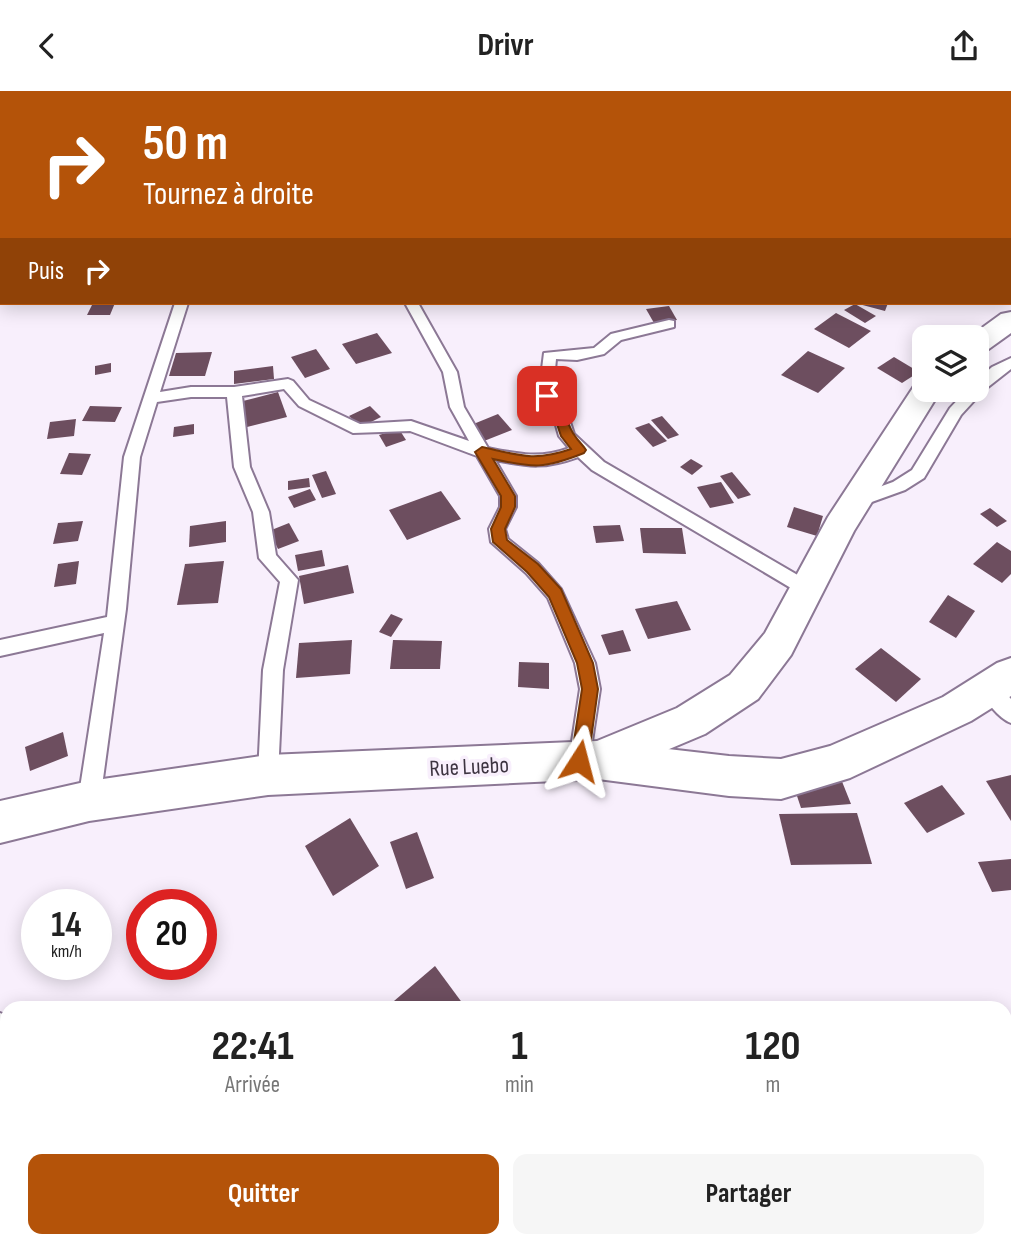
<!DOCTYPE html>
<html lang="fr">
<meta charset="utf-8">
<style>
body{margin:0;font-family:"Sofia Sans Condensed",sans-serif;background:#f6f6f6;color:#222;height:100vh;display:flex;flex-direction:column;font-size:26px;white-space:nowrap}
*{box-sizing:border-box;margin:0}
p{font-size:23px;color:#767676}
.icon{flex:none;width:38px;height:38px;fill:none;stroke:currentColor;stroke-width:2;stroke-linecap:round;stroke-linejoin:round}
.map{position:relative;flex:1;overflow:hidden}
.sheet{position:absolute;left:0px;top:910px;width:1012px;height:247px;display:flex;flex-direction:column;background:#fff;border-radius:21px 21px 0 0;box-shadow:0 4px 18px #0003}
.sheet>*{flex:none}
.hud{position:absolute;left:0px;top:0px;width:1012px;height:214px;box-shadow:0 4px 18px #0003;background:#b45309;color:#fff;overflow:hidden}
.buttons{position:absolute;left:912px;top:234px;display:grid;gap:14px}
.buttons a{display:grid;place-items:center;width:77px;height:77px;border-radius:14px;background:#fff;box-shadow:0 4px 18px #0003;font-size:35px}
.speed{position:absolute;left:21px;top:798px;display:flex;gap:14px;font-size:35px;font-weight:700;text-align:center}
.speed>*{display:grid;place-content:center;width:91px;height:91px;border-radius:50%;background:#fff;box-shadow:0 4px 18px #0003;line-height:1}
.speed small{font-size:18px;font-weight:400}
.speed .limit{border:10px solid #d22;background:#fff;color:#111}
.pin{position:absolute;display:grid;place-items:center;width:60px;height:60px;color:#fff;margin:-30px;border-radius:14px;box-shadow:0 4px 10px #0006}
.me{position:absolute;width:77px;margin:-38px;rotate:9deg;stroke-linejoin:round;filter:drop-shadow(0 0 5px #0008)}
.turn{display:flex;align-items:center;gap:24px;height:147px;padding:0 28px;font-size:32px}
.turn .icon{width:91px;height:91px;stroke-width:2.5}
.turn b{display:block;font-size:49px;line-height:60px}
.then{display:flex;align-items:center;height:66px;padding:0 28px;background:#0003;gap:14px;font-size:26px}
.eta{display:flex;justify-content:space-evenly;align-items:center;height:119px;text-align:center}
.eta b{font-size:42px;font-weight:700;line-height:49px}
.cta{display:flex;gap:14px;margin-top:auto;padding:14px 28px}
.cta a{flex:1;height:80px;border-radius:14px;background:#b45309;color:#fff;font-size:28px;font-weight:700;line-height:80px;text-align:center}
.cta a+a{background:#f6f6f6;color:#222}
header{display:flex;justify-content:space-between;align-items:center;height:91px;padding:0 28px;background:#fff;font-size:32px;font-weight:700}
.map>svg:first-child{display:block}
</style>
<header><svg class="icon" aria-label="back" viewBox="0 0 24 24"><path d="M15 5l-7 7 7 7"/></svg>Drivr<svg class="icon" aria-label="share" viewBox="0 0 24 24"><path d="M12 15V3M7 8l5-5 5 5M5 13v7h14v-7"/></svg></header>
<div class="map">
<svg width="1011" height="1156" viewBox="0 0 1011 1156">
<rect width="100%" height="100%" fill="#f8effc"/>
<g fill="#6d4e5f">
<polygon points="93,212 115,212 110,224 87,224"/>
<polygon points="855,212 888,212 885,220"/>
<polygon points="855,213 876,225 865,232 844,219"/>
<polygon points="669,215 677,229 654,232 646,218"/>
<polygon points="836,222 871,240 849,257 814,238"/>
<polygon points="377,242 392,262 356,273 342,253"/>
<polygon points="316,258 330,278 305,287 291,266"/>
<polygon points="808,260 845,277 818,302 781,284"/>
<polygon points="212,261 205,285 169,285 176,262"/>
<polygon points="894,266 919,281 902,292 877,277"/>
<polygon points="111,272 111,281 95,284 95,275"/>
<polygon points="273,275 274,288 234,293 234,280"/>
<polygon points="278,301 287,326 247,336 239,311"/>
<polygon points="90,315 122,316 115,331 82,330"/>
<polygon points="370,315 381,326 361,336 349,325"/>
<polygon points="498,323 512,339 484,350 471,334"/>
<polygon points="662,325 679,344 668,348 651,329"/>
<polygon points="76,328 74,345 47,348 50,331"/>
<polygon points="649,332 667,350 653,356 635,337"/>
<polygon points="194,333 194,343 173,346 174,336"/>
<polygon points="399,338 406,349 386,356 379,344"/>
<polygon points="69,362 91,363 82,384 60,383"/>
<polygon points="691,368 703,375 692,384 680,376"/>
<polygon points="326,380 336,403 322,407 312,384"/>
<polygon points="732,381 751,404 738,408 720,385"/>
<polygon points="309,387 310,396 288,399 288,390"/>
<polygon points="721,391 734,412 710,417 697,396"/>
<polygon points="310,398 316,409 294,417 288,406"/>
<polygon points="441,400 461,428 407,449 389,419"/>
<polygon points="794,416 823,425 817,445 787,436"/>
<polygon points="990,417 1007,430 997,436 980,423"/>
<polygon points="83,430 78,450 53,453 58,432"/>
<polygon points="226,430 226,451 189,456 190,435"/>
<polygon points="289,432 299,450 278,458 269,440"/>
<polygon points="620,434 624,450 596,452 593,435"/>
<polygon points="640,437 682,437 686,463 643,462"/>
<polygon points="997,451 1011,460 1011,483 1002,492 973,473"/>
<polygon points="322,459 325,475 298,480 295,464"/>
<polygon points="79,470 76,493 54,496 58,473"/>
<polygon points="224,470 218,512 177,514 185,473"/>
<polygon points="348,474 354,502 304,513 299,485"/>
<polygon points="948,504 975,520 956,547 929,531"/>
<polygon points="677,510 691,539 648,548 635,518"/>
<polygon points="391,523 403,528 391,546 379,541"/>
<polygon points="623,539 631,560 609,564 601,544"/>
<polygon points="352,549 350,583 296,587 299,552"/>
<polygon points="393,549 442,550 440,578 390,578"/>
<polygon points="881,557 921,588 896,611 855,578"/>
<polygon points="519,571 549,572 549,598 518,596"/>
<polygon points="63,641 68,665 30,680 25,656"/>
<polygon points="839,683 851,713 801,717 791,687"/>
<polygon points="1011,684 1011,730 986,690"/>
<polygon points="942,694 965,723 927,742 904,712"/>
<polygon points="857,722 872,773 791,774 779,723"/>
<polygon points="350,727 379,775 333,805 305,755"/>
<polygon points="417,741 434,787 406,798 390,751"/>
<polygon points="1011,768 1011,799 992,801 978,771"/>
<polygon points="435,875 466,917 399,917 394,910"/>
<polygon points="75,1150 117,1150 130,1156 72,1156"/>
</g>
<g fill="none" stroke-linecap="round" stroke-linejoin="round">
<g stroke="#8c7895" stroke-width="4">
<g id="lane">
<path d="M175,212H188L160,301L191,296H234L288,288L293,290L309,309L360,333L411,330L469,350L450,316L443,281L405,212H418L457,281L464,316L488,357C518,363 540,368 569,357L559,345L552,320L539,302L544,262L594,257L611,243L669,229L674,230V236L621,249L604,263L577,269L556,268L553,301L566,319L574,343L604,371L813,493L816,498L813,503H801L592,379L578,366C545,378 529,376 495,369L516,405V416L505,438L508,448L538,472L561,498L595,572L600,598L589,670L586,677L579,680L572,677L569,670L580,598L575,572L548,507L526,482L491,451L489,438L500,416V405L477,365L410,340L353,342L299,315L284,298L242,305L250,376L269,421L276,464L298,489L283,579L278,684L275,691L268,694L261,691L258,684L263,579L280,491L259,467L253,421L234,376L227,306H191L157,311L140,366L126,518L100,710L97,717L89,720L81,717L78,710L104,542L0,565V549L107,526L124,366Z"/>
<polygon points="1011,267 1011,278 983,300 961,324 924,387 905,399 855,417 849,415 847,411 849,407 893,391 912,379 950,317 967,299 976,299 976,290 992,276"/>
<path d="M990,589L997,592L1011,608V632C998,627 986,610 980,598L983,592Z"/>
</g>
</g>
<g stroke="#8c7895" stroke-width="4">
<g id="street">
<polygon points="913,0 945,0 947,2 914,2"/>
<polygon points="973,0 995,0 997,2 974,2"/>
<polygon points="1011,567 1011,605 971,630 850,687 781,708 729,705 598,688 583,683 577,669 583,655 598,650 729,665 781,668 830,655 943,606 997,572"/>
<polygon points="0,922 7,925 7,988 0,985"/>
<polygon points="7,997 7,1052 0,1055 0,1000"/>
<polygon points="7,1144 7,1150 62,1150 61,1156 3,1156"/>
</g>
</g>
<g stroke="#8c7895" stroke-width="4">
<g id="secondary">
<polygon points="1011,221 1011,242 986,260 976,263 976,247 968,247 1001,223"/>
<polygon points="924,290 924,299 941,299 854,440 791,564 758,608 705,643 598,688 268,704 89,730 0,752 0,710 89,690 268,664 597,650 677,617 730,584 765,542 828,426 916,292"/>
</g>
</g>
<use href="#lane" fill="#fff" fill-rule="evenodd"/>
<use href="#street" fill="#fff" fill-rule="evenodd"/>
<use href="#secondary" fill="#fff" fill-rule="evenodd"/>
</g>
<path fill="#b45309" stroke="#753606" stroke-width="2" d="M547,301C566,309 564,331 575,345C578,350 583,354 586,359L584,362C544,378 534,377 493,368L515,405V416L505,438L507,449L538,473L561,498L593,572L598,598L588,670L585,676L579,678L573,676L571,670L582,598L577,572L549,506L527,481L493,451L491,438L501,416V405L475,361L482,356C518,364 534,371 571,358L561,345L553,321L541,305Z"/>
<g text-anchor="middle" stroke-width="7" stroke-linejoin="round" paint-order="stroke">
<g font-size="23" fill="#3d3441" stroke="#f8effc">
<text transform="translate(469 675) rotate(-3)" y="8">Rue Luebo</text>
</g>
</g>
</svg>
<div class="buttons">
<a><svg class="icon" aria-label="layers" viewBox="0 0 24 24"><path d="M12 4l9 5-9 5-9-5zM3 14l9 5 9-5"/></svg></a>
</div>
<div class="speed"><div>14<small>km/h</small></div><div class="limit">20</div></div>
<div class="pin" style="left:547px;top:305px;background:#d93025"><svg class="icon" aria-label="arrive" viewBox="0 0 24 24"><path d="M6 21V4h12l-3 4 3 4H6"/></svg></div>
<svg class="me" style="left:579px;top:670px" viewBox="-20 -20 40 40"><path d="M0-17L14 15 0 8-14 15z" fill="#b45309" stroke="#fff" stroke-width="4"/></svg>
<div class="hud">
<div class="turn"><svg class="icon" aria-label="right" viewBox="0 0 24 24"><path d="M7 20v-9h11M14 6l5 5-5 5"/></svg><div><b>50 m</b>Tournez à droite</div></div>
<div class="then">Puis<svg class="icon" aria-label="right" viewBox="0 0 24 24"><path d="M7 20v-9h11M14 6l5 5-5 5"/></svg></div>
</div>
<section class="sheet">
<div class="eta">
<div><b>22:41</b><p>Arrivée</p></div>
<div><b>1</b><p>min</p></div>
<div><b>120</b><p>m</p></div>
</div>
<div class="cta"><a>Quitter</a><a>Partager</a></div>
</section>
</div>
